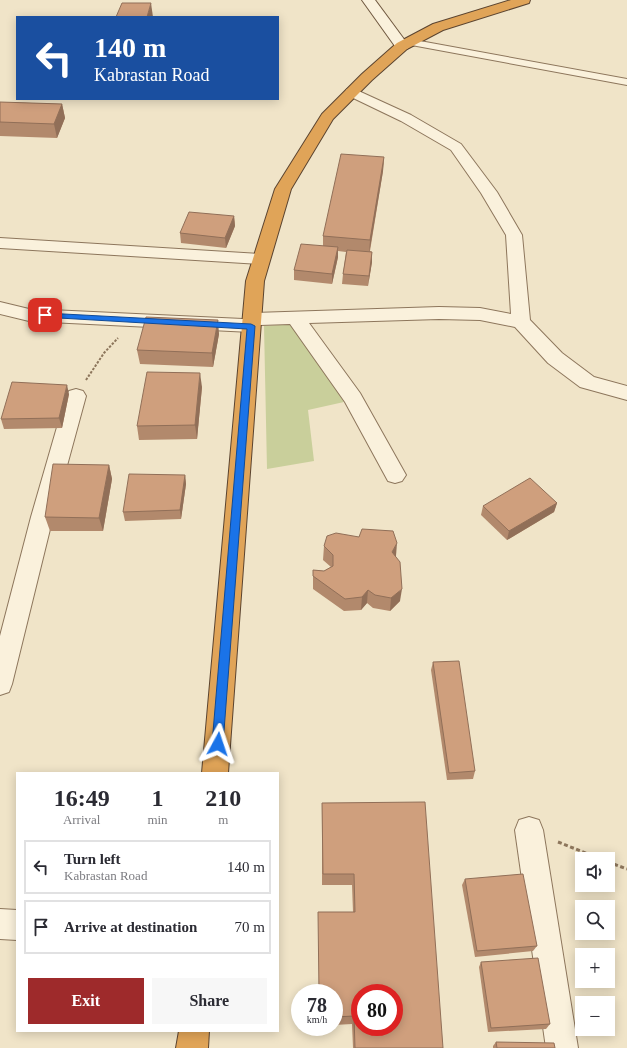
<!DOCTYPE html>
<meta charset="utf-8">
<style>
body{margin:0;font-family:Georgia,serif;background:#f7f7f7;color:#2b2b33;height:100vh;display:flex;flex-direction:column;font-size:15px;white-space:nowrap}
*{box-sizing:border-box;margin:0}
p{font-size:13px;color:#7c7c81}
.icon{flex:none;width:22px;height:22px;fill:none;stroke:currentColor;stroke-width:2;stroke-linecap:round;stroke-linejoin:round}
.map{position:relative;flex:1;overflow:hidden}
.sheet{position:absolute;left:16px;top:772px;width:263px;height:260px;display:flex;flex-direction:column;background:#fff;border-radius:0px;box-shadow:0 2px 10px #0003}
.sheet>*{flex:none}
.top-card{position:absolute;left:16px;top:16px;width:263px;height:84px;border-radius:0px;box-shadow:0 2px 10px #0003;background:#1a4fa0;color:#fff;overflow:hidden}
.buttons{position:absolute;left:575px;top:852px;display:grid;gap:8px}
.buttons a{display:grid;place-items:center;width:40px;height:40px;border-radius:0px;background:#fff;box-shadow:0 2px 10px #0003;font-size:20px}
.speed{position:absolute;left:291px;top:984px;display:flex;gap:8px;font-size:20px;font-weight:700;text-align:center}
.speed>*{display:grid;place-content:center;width:52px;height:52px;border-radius:50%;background:#fff;box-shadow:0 2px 10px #0003;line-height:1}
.speed small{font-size:10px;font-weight:400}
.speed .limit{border:6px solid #d22;background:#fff;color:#111}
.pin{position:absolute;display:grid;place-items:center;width:34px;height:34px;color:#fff;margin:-17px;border-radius:8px;box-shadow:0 2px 6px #0006}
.me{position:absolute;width:44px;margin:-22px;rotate:5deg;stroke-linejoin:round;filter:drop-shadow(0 0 3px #0008)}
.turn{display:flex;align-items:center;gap:14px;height:84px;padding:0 12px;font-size:18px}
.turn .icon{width:52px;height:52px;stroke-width:2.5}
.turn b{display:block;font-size:28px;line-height:34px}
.eta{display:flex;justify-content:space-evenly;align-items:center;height:68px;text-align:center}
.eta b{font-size:24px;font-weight:800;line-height:28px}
.action{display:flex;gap:8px;margin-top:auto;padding:8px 12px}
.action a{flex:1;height:46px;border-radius:0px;background:#9e2a2b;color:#fff;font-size:16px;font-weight:800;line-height:46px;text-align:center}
.action a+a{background:#f7f7f7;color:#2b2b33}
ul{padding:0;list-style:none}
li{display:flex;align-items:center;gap:12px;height:54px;margin:0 8px 6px;padding:0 4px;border:2px solid #e1e1e2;border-radius:0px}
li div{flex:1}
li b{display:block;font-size:15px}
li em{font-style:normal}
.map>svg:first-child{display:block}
</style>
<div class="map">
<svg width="627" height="1048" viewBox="0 0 627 1048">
<rect width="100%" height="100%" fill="#f0e4c8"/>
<polygon fill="#c9cf9b" points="293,324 344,402 308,410 314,461 267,469 264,326"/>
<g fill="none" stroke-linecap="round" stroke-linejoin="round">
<g stroke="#8d765c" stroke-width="2">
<polygon id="lane" points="409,39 627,79 627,85 406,44 405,42"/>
</g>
<g stroke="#8d765c" stroke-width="2">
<g id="street">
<polygon points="352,88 411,115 461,144 497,192 522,235 530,320 562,353 594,377 627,386 627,400 580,387 548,363 515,327 480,320 439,319 309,323 360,393 406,475 402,481 395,483 388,481 345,402 290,324 260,325 258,330 251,332 29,321 0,314 0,302 29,309 243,319 246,315 252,313 439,307 480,308 511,314 506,235 481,193 451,150 401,121 347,95 345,92 347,89"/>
<polygon points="0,238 261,254 267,255 270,259 267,263 261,264 0,248"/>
<polygon points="76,389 83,391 86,396 53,517 12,684 9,692 0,695 0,636 31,517 66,396 69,391"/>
<polygon points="529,817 539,820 543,830 578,1048 546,1048 515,830 519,820"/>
<polygon points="0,909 17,910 17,940 0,939"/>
</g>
</g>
<g stroke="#6f573f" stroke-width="2">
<polygon id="secondary" points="362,0 375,0 409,46 407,49 397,49"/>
</g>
<g stroke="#5b4430" stroke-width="2">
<g id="highway">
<polygon points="511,0 530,0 529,3 443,30 407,49 372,80 333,119 291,189 264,281 228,773 202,773 246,281 275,189 322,114 362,74 397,43 433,24"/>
<polygon points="179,1031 209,1031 208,1048 176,1048"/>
</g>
</g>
<polyline stroke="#8d765c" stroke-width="2" stroke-dasharray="2.5 1.5" stroke-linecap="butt" points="86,380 104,353 118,338"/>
<g stroke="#8d765c" stroke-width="3" stroke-dasharray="4 2.5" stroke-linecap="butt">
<polyline points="558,842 601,859"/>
<polyline points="608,862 627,869"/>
</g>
<use href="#lane" fill="#faf1dc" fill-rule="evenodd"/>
<use href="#street" fill="#faf1dc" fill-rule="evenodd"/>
<use href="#secondary" fill="#faf1dc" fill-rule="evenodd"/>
<use href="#highway" fill="#e0a458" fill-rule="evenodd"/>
</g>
<g fill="#b2896c">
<polygon points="0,102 62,104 65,118 57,138 0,136"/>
<polygon points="384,157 383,171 370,251 372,252 372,262 368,286 342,284 343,274 346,252 338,251 338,257 332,284 294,280 294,270 323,246 323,236"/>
<polygon points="234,216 235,226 226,248 181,243 180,233"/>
<polygon points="219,334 213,367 140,364 137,350"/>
<polygon points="202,387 197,439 139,440 137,426"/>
<polygon points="69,394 62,428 4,429 1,419"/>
<polygon points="109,465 112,479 103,531 50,531 45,517"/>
<polygon points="185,475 186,484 181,519 125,521 123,512"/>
<polygon points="557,503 554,512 507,540 481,515 483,506"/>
<polygon points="324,546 395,557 400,601 390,611 373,608 367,603 361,610 344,611 313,589 313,570 324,571 331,567 323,560"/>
<polygon points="433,662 475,771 473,779 447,780 431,670"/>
<polygon points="322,803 443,1048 353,1048 352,1024 334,1025 334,993 353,912 352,885 322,885"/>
<polygon points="465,879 537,946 533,951 475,957 462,885"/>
<polygon points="481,962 550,1024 546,1029 488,1032 479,967"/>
<polygon points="496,1042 555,1048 493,1048 493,1046"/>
</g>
<g fill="#916f58">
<polygon points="151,3 153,17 147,17"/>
<polygon points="62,104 65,118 57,138 54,124"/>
<polygon points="384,157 383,171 369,254 370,240"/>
<polygon points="234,216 235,226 226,248 225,238"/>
<polygon points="338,247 338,257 332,284 332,274"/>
<polygon points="372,252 372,262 368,286 369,276"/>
<polygon points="218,320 219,334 213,367 212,353"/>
<polygon points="200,373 202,387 197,439 195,425"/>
<polygon points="67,385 69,394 62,428 59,418"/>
<polygon points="109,465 112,479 103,531 99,518"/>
<polygon points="185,475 186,484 181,519 180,510"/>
<polygon points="557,503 554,512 507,540 509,531"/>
<polygon points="397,543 396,556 391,566 392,552"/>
<polygon points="402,589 400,601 390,611 391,598"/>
<polygon points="368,590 367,603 361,610 362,597"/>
</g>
<g fill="#cf9f7d" stroke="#916f58" fill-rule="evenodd">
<polygon points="122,3 151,3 147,17 116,17"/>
<polygon points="0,102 62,104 54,124 0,122"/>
<polygon points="341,154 384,157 370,240 323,236"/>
<polygon points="189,212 234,216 225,238 180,233"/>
<polygon points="301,244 338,247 332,274 294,270"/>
<polygon points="347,250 372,252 369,276 343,274"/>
<polygon points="146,317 218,320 212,353 137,350"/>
<polygon points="147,372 200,373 195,425 137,426"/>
<polygon points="12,382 67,385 59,418 1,419"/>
<polygon points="53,464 109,465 99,518 45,517"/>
<polygon points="129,474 185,475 180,510 123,512"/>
<polygon points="530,478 557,503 509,531 483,506"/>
<polygon points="362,529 393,531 397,543 392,552 400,562 402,589 391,598 375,595 368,590 362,597 345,599 313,576 313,570 324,571 333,566 333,555 324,546 327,536 336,533 359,537"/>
<polygon points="459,661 475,771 449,773 433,662"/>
<path d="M425,802L443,1048H355L354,1016L334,1017V993H319L318,912H355L354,874H323L322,803ZM360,993H394V1027H360Z"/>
<polygon points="523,874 537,946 477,951 465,879"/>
<polygon points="538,958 550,1024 491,1028 481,962"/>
<polygon points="496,1042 554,1043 555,1048 497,1048"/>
</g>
<polygon fill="#1a73e8" stroke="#114b97" points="45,313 251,324 255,326 223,744 221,748 218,749 214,748 212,744 247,329 42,317 41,315"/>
</svg>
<div class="buttons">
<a><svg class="icon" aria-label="sound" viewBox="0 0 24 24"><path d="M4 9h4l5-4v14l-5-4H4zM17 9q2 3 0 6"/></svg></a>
<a><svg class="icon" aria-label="search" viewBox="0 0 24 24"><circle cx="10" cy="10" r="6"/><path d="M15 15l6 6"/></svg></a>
<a>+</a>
<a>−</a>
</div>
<div class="speed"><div>78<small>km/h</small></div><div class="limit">80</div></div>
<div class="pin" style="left:45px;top:315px;background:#d93025"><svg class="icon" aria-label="arrive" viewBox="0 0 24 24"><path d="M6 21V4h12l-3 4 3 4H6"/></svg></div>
<svg class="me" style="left:218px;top:744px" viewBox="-20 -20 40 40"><path d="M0-17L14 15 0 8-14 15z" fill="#1a73e8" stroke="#fff" stroke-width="4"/></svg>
<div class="top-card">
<div class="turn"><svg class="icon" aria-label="left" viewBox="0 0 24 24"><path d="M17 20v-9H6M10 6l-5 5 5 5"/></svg><div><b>140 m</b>Kabrastan Road</div></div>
</div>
<section class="sheet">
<div class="eta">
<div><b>16:49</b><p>Arrival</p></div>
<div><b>1</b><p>min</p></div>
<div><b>210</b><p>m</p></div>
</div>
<ul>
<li><svg class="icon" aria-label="left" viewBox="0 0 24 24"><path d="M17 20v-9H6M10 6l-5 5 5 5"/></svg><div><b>Turn left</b><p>Kabrastan Road</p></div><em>140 m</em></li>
<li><svg class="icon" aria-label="arrive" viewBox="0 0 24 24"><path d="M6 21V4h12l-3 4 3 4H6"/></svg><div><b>Arrive at destination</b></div><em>70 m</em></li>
</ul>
<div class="action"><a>Exit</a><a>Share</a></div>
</section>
</div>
